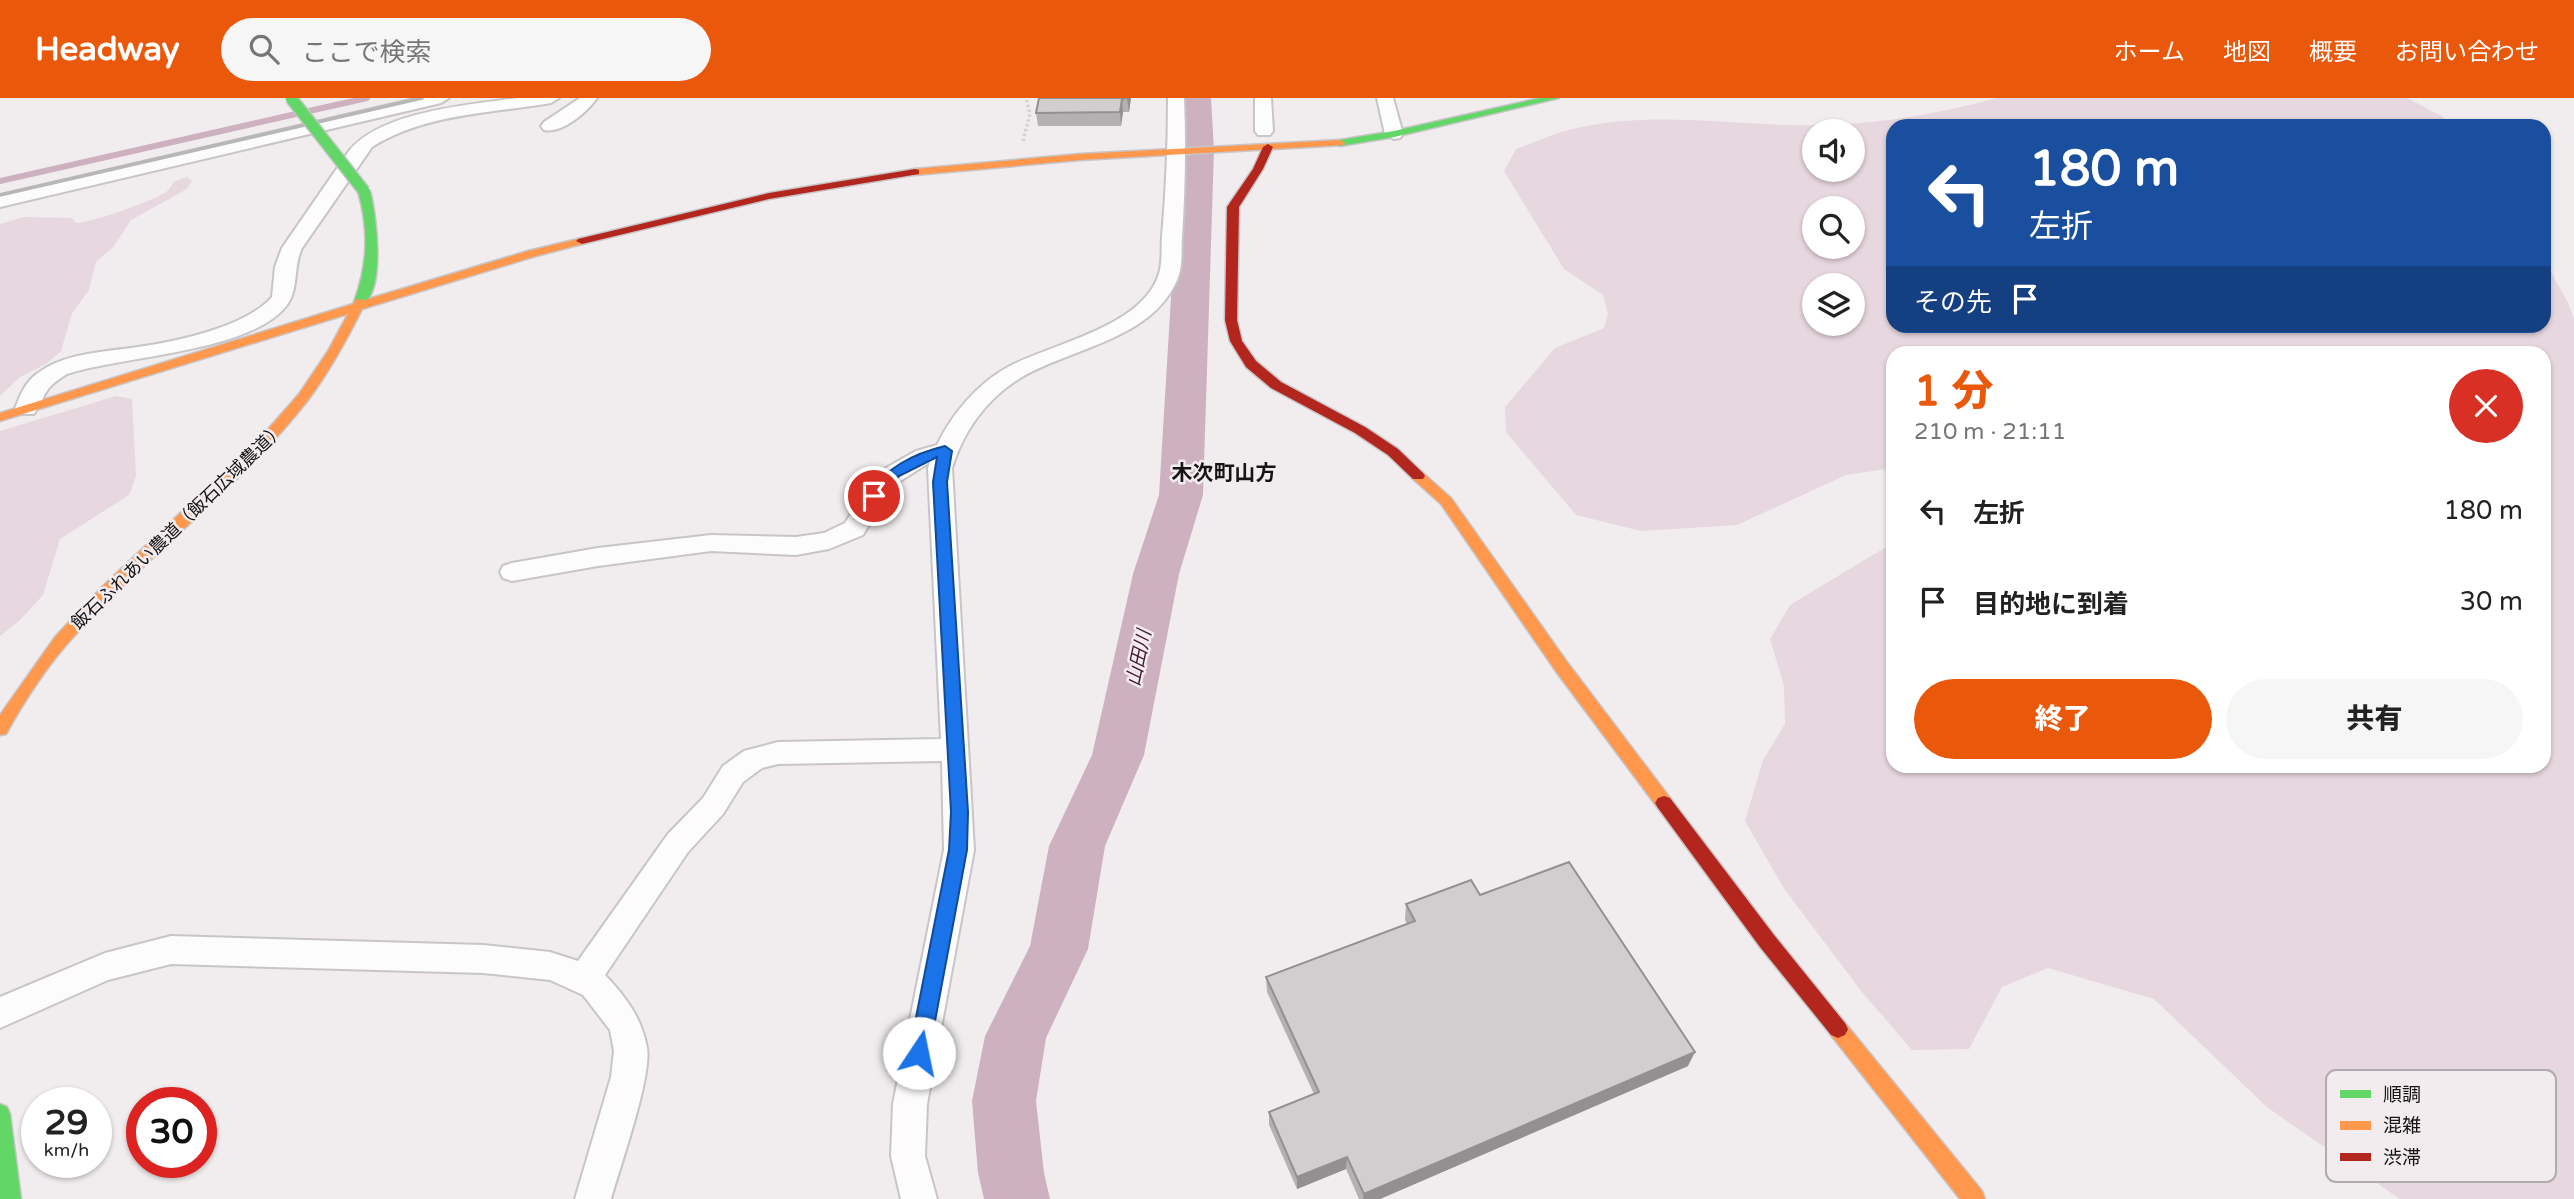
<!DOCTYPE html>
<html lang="ja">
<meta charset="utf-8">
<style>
body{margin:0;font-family:"Varela Round","Noto Sans JP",sans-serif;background:#f6f6f6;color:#222;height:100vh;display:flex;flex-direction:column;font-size:26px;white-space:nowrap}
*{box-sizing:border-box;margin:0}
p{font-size:23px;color:#767676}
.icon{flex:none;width:38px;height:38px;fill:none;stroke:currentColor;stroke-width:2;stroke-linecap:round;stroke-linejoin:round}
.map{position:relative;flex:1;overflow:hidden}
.side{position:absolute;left:1886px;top:248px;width:665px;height:427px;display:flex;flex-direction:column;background:#fff;border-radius:21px;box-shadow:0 2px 5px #0004}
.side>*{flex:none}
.banner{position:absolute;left:1886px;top:21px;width:665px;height:214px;border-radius:21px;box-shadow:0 2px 5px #0004;background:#1a4fa0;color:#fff;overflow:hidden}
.buttons{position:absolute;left:1802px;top:21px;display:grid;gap:14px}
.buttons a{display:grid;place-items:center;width:63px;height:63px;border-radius:50%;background:#fff;box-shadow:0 2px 5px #0004;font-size:35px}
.speed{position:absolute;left:21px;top:989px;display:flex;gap:14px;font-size:35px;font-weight:700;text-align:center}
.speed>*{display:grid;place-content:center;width:91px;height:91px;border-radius:50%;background:#fff;box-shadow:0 2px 5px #0004;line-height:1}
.speed small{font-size:18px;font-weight:400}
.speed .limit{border:10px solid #d22;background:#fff;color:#111}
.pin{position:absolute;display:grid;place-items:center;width:60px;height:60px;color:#fff;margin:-30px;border:4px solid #fff;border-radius:50%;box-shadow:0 2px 7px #0007}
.me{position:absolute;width:77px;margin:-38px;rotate:11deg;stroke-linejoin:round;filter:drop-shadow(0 0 5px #0008)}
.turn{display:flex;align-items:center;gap:24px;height:147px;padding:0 28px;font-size:32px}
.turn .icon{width:91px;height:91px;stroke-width:2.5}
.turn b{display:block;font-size:49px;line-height:60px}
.then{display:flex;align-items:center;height:66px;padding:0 28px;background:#0003;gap:14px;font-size:26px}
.round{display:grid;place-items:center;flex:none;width:74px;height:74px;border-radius:37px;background:#f6f6f6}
.summary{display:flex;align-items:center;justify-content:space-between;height:119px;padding:0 28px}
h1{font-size:42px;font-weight:800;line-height:52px;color:#ea580c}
.cta{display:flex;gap:14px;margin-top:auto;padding:14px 28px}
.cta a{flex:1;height:80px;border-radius:42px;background:#ea580c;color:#fff;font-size:28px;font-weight:800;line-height:80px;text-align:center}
.cta a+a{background:#f6f6f6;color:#222}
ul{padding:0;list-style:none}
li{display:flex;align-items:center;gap:21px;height:91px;padding:0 28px}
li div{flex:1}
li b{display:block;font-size:26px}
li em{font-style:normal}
header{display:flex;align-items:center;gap:42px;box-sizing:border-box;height:98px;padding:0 35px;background:#ea580c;color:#fff}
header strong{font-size:33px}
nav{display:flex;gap:38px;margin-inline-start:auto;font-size:24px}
.search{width:490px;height:63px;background:#f6f6f6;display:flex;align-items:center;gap:18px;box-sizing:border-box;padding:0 24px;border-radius:38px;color:#767676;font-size:26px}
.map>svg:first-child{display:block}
</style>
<header>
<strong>Headway</strong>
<div class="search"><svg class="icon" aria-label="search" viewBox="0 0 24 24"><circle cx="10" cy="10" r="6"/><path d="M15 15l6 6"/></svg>ここで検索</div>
<nav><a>ホーム</a><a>地図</a><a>概要</a><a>お問い合わせ</a></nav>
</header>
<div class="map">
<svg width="2574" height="1101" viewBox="0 0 2574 1101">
<rect width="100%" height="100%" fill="#f1edef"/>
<g fill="#e7d7de" fill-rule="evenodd">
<path d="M1997,0H2407L2443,19L2451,28H1894V228H2544L2545,163L2568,205L2574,221V1101H2400L2268,1010L2154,901L2048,870L2002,889L1969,951L1912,952L1862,894L1785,792L1745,723L1763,662L1785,626L1784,588L1770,541L1790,507L1886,449L1893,448L1894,668H2544V256H1894L1893,370L1846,377L1737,427L1641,433L1576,417L1506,334L1505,309L1555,250L1604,230L1608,216L1603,197L1564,171L1504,73L1516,51C1536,44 1557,34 1577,30C1660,11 1745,30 1828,27C1886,25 1941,15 1997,0ZM1815,33H1853V72H1815ZM1815,110H1853V149H1815ZM1815,187H1853V226H1815Z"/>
<path d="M187,79L192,83L187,91L131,122L114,148L96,164L89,192L72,215L61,253L46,266L20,279L0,298V126L24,119L72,120L76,125C96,123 143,106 161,97C176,90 166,84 187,79Z"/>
<polygon points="116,298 132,301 136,378 129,397 60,441 43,497 20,522 0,538 0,333"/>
</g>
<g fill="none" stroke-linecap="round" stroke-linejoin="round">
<g stroke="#ceb1bf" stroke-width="6">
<polyline points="309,13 367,0"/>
<polyline points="0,83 296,16"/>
</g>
<polygon fill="#ceb1bf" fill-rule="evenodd" points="1179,0 1211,0 1214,52 1203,397 1179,476 1144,657 1105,748 1088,851 1046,940 1036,1003 1044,1075 1050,1101 984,1101 978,1075 972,1003 985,938 1030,848 1049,748 1092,657 1133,476 1159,397 1180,52"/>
<g stroke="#c8c5c6" stroke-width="4">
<g id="street">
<polygon points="419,0 449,0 441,5 0,109 0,97"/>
<path d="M518,0H559L551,5C492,15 424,16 372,49L302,150C293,168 299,191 287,207C252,254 121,258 67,276C42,291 48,295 34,316H18L15,311C20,297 25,284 38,275C63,256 101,254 131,250C171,245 245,230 272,199L275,169L282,150L349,53C382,13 469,7 518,0Z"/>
<path d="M580,0H597C587,14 562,36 544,32L541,28L544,24Z"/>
<path d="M1168,0H1184C1186,47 1185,93 1182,139C1181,153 1183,169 1177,182C1152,241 1072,250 1022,279C987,300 964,332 952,370L974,752L927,1006L925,1058L937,1101H901L891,1058L893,1006L944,752L942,663L778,666L762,670L743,684L723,716L688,754L605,877C625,898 642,920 647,950C652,978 620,1069 611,1101H575L611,979L614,953L610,932L583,897L550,882L483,875L171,866L108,882L0,930V899L105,855L171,838L483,847L550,854L578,863L668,736L703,700L723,668L744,653L778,644L941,641L928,370L930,364L891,389L863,437L829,451L796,457L711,453L598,468L512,483L503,480L500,474L503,468L512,465L598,450L711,437L796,439L824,435L845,425L875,378L886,370L916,353L937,347C952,316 977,286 1008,269C1051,246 1137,230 1157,181C1163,168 1161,153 1162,139C1166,93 1168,47 1168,0Z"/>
<polygon points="1255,0 1271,0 1273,33 1270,37 1258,37 1255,33"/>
<polygon points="1377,0 1393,0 1403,36 1400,40 1394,41 1385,36"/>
</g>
</g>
<g stroke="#c8c5c6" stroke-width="3">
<g id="fast">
<polygon points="1540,0 1559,0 1394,39 1340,48 1335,45 1340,42 1394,33"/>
<path d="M364,90L370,93C376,115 387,197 360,208L354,204C368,166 369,132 358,93Z"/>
<polygon points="0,1006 7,1009 10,1016 21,1101 0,1101"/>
</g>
</g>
<g stroke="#c8c5c6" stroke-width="3">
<g id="slow">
<polygon points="1340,42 1345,45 1344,47 1080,62 915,77 910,74 915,71 1080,56"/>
<path d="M582,140L588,143L586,145L536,158L362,211C346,243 329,274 308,302C240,389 150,455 76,536C48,566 26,600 6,636L0,637V617L55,539L103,488L263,337L299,296L328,253L348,216L0,323V315L353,206L356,201L365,202L528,153Z"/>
<polygon points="1418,373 1423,375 1451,400 1567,564 1670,700 1673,705 1670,710 1664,712 1658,710 1555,572 1441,406 1413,381 1411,378 1413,375"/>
<polygon points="1838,922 1845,925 1982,1093 1985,1101 1960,1101 1831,937 1828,931 1831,925"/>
</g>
</g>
<g stroke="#c8c5c6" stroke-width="3">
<g id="jam">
<polygon points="1268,46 1273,49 1263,71 1239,109 1237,222 1242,243 1256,263 1281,284 1365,329 1398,351 1423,375 1425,378 1423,381 1413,381 1388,357 1355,335 1271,290 1246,269 1230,243 1225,222 1227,109 1253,71 1263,49"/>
<polygon points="915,71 919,72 919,76 769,101 582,146 576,143 578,141 769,95"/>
<polygon points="1664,698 1670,700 1774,837 1845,925 1848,931 1845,937 1838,940 1831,937 1760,849 1658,710 1655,705 1658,700"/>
</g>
</g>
<polyline stroke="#d2d2d2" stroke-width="3.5" stroke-dasharray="2.5 2.5" stroke-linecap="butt" points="1023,43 1030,16 1026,0"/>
<use href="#street" fill="#fdfcfd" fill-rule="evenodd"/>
<use href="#fast" fill="#63d668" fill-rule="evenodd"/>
<use href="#slow" fill="#ff974d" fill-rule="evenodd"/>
<use href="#jam" fill="#b3261e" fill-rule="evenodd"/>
<polyline stroke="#b7b7b7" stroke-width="3.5" points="0,97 422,0"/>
<g stroke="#c8c5c6" stroke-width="14" stroke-linecap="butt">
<polyline id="fast-bridge" points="291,0 364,93"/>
</g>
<use href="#fast-bridge" stroke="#63d668" stroke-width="11"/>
</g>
<g fill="#b4b1b2">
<polygon points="1039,0 1131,0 1129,14 1123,14 1121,28 1038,28 1036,15"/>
<polygon points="1480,797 1688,968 1380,1101 1359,1101 1346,1071 1297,1091 1269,1027 1269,1014 1314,996 1267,894 1266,879 1407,826 1405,822 1406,806"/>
</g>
<g fill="#929091">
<polygon points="1127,0 1131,0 1129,14 1127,1"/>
<polygon points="1122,1 1123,14 1121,28 1120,14"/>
<polygon points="1695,954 1688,968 1380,1101 1363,1101 1364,1096"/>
<polygon points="1347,1059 1346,1071 1297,1091 1297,1079"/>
</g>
<g fill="#d1cecf" stroke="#929091" stroke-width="2">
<polygon points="1039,0 1127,0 1122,1 1120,14 1036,15"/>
<polygon points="1569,764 1695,954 1364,1096 1347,1059 1297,1079 1269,1014 1319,994 1266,879 1415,823 1406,806 1471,782 1480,797"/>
</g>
<path fill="#1a73e8" stroke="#114b97" stroke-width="2" d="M945,348L952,353L947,384L968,714L967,752L929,955L927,962L919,964L912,962L909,955L949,752L951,714L933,384L937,359L899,378L879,402L874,403L866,398C886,370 912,356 945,348Z"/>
<g text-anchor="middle" stroke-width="5" stroke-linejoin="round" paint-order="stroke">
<g font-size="18" fill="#161415" stroke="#f2ecef">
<text transform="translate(178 428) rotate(-44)" y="6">飯石ふれあい農道（飯石広域農道）</text>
</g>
<g font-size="19" font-style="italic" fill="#491733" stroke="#f2ecef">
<text transform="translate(1138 560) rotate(-78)" y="7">山田川</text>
</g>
<g font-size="21" font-weight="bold" fill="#161415" stroke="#f2ecef">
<text x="1224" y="382">木次町山方</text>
</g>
</g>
<rect x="2326" y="972" width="230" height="112" rx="10" fill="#f2ecef" stroke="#b0abae" stroke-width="2"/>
<rect x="2340" y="992" width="31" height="8" fill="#63d668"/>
<rect x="2340" y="1023" width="31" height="9" fill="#ff974d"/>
<rect x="2340" y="1055" width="31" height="8" fill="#b3261e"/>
<g font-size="19" fill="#161415">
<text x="2383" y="1003">順調</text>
<text x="2383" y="1034">混雑</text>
<text x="2383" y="1066">渋滞</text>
</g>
</svg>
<div class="buttons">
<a><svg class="icon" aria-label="sound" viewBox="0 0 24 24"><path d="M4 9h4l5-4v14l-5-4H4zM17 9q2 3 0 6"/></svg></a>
<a><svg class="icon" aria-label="search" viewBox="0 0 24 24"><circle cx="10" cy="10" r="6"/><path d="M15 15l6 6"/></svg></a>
<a><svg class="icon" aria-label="layers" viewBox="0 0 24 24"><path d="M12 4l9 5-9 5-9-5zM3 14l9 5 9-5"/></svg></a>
</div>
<div class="speed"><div>29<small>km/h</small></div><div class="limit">30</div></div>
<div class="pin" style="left:874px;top:398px;background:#d93025"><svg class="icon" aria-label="arrive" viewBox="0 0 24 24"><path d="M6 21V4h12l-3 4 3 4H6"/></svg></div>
<svg class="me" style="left:919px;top:955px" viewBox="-20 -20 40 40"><circle r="19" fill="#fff"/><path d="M0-13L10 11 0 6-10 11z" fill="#1a73e8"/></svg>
<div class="banner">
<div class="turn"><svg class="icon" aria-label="left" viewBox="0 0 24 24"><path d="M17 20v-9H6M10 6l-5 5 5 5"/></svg><div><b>180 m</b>左折</div></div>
<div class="then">その先<svg class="icon" aria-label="arrive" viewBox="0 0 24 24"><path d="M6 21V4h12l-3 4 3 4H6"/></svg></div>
</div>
<section class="side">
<div class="summary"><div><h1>1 分</h1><p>210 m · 21:11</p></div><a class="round" style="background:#d93025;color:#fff"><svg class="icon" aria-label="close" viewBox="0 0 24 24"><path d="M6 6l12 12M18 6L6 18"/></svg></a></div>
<ul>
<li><svg class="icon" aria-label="left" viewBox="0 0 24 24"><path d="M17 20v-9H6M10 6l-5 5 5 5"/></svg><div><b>左折</b></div><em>180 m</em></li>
<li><svg class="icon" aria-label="arrive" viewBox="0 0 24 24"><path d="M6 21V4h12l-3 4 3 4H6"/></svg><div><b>目的地に到着</b></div><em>30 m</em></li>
</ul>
<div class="cta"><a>終了</a><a>共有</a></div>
</section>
</div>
